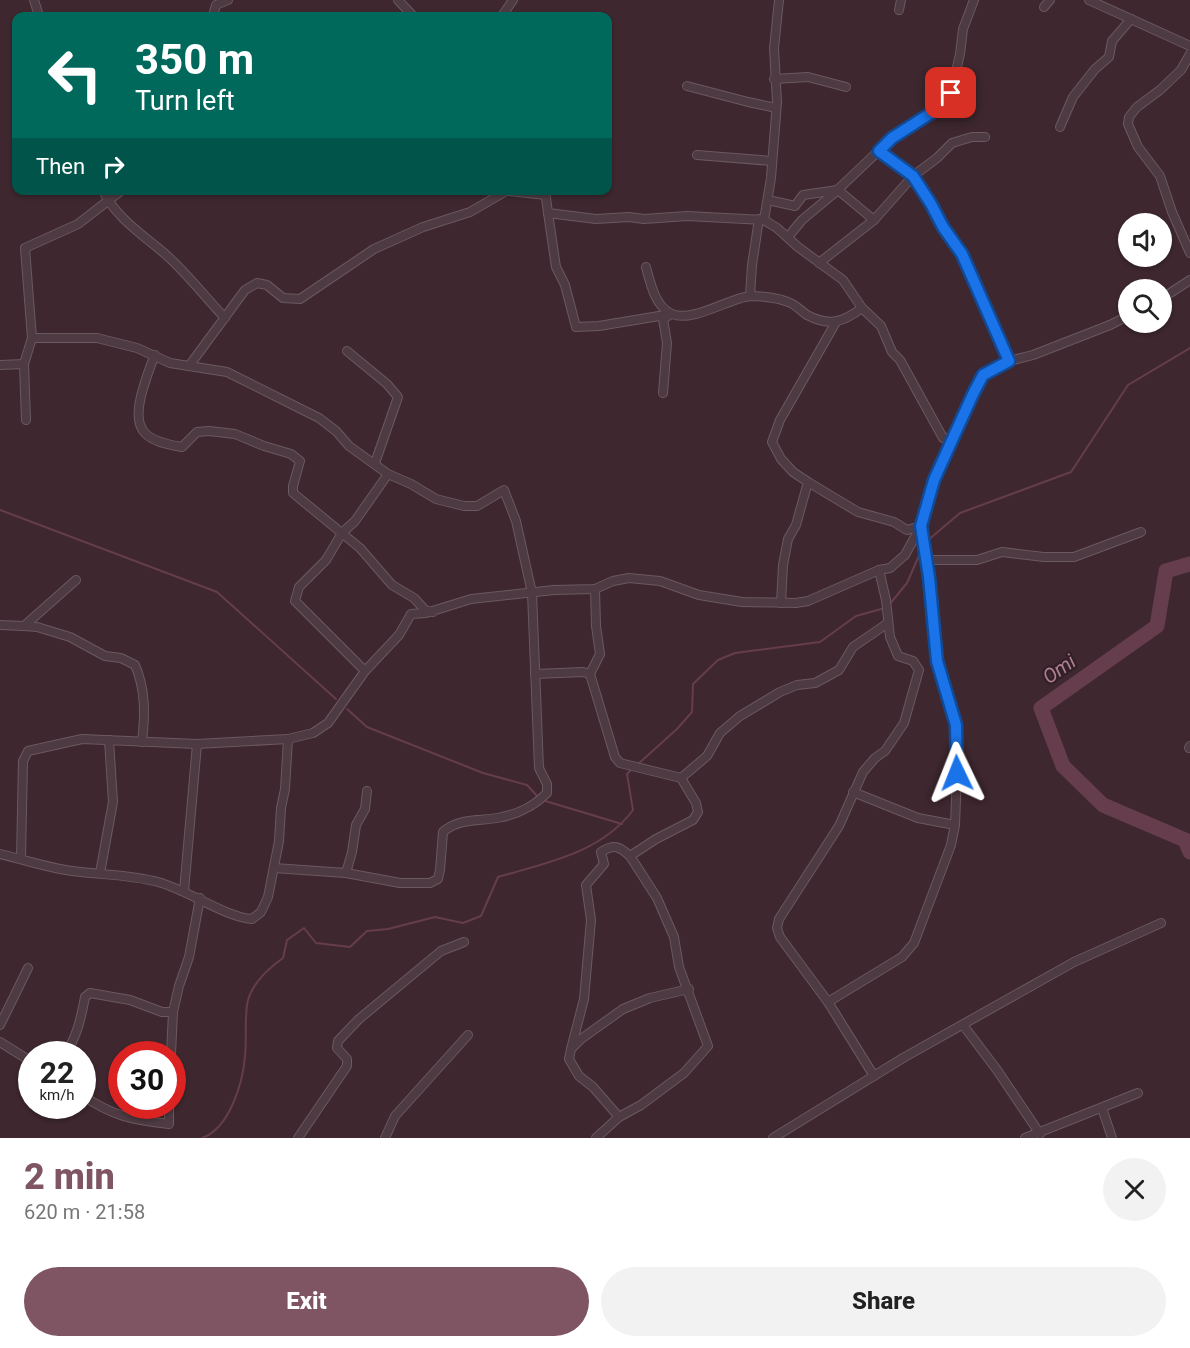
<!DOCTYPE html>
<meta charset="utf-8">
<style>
body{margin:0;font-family:Roboto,sans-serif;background:#f2f2f2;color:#222;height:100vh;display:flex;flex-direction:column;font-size:22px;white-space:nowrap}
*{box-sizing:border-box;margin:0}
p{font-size:20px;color:#767676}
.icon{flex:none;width:33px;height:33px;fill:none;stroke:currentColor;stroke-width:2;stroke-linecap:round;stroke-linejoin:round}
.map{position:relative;height:1138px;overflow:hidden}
.panel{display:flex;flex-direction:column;background:#fff;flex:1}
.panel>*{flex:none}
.guide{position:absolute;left:12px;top:12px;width:600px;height:183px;border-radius:12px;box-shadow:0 2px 4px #0004;background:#00695c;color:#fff;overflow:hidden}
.tools{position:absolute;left:1118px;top:213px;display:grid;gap:12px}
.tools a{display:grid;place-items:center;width:54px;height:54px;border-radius:50%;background:#fff;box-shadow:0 2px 4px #0004;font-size:30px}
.speed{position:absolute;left:18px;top:1041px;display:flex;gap:12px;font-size:30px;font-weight:700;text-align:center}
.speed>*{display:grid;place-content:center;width:78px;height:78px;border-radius:50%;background:#fff;box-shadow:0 2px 4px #0004;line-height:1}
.speed small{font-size:15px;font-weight:400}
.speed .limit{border:9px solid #d22;background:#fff;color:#111}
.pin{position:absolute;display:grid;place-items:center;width:51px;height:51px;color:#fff;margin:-26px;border-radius:12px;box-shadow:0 3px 9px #0006}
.me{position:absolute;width:66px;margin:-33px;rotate:358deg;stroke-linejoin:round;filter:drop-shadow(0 0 4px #0008)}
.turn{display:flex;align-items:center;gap:21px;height:126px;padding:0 24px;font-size:27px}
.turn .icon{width:78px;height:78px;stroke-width:2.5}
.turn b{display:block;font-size:42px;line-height:51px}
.then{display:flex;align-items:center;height:57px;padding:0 24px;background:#0003;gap:12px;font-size:22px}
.round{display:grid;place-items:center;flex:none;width:63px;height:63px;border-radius:32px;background:#f2f2f2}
.headline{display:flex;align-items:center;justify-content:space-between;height:102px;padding:0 24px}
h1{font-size:36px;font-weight:800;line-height:45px;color:#7f5563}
.primary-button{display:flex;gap:12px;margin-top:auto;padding:12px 24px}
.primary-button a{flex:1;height:69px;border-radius:36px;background:#7f5563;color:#fff;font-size:24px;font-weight:800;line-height:69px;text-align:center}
.primary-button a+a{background:#f2f2f2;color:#222}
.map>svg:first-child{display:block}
</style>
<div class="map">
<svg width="1190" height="1138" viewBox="0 0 1190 1138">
<rect width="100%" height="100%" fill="#3e272f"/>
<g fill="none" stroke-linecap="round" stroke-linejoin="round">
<g stroke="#653d4c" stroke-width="2">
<polyline points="0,510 217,592 336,699"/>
<polyline points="927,541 960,513 1071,472 1128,385 1190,348"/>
<polyline points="889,605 907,583 921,551"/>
<polyline points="347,709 367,727 483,773 527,785 538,797"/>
<polyline points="637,765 677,729 692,712 693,684 718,660 735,653 820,642 856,616 885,608"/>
<polyline points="542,800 622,824"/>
<path d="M202,1138C229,1129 243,1083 245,1056C247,1039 244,1016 248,1000C253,982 269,968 283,958L287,940L304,928L316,943L350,947L367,931L388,929L435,917L463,923L481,916L498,877C546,863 601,853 633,810L627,774L632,769"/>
</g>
<polyline stroke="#653d4c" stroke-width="15" points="1190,564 1166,571 1157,626 1041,708 1063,766 1103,805 1185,840 1190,852"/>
<g stroke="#6c5860" stroke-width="10">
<g id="minor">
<polyline points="34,0 39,16"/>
<polyline points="398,0 413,16"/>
<polyline points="1089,0 1190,46"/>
<polyline points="1044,7 1050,0"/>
<polyline points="899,10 901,0"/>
<polyline points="216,16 214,12 216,5 228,0"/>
<polyline points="502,16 513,0"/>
<polyline points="1190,54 1181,70 1160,90 1137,107 1129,117 1128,124 1138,147 1160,176 1172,212 1190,253"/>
<polyline points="774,79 808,77 846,87"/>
<polyline points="687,86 748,102 776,108"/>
<polyline points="1060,127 1073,97 1095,69 1109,57 1112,41 1131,19"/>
<polyline points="879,151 913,176 931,204 943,227 962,254 1009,361"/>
<polyline points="697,155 772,161"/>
<path d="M103,190C113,215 144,236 164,253C186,272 205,297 225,318"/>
<polyline points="545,190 548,213 596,219 629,217 644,219 687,216 764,220 777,228 798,247 843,280 862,308 881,326 892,352 900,360 943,438 953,438"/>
<polyline points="508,191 546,195"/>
<polyline points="768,200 795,206 803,195 838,190 874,220"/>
<polyline points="548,213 556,267 565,285 576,327 599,326 671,314"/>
<polyline points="764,220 771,178 777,102 774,48 779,0"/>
<polyline points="788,237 802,220 832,195 892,138 931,113 951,93 960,54 963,29 974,0"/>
<polyline points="819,263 874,220 913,176 937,158 952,143 972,137 985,137"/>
<path d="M646,267C650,282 655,307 672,314C693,323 731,297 751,296C761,296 779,298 788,302C795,304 801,311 807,315C830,327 843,322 862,308"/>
<polyline points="750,296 752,265 759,219"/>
<polyline points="1161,299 1190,280"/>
<path d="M32,338H97L137,348L170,363L227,372L319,418L336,431L349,446L388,474L411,484L436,499L464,506H477L504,490L516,521L532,593L539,768L547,784V793C534,806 521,813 502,817C482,822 459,817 443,832L440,870L438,879L430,883H400L346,873"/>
<polyline points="347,351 387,384 398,397 375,463"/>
<path d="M155,355C149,369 145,381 141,396C132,433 147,441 182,447L197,432L209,431L235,434L264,446L291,454L300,461L293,486V493L360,548L392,585L414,598L425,610L433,612"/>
<polyline points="0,365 24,364"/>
<polyline points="189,366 245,290 257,283 267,285 283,298 300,299 374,249 423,227 470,212 508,190"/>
<polyline points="663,393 667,343 663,319 671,314"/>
<polyline points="26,420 24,364 32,338 25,248 78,224 122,190"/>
<polyline points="926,560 977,560 1002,552 1044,557 1074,557 1141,532"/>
<polyline points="595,589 596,626 600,654 590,674 615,757 620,763 681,778 696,803 698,812 693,820 656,839 630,856 657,898 674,937 679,967 708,1046 684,1073 641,1105 619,1117 596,1138"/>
<polyline points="781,603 783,565 788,539 796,525 808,482"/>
<polyline points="0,625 24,626 76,580"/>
<path d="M24,626L37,627L70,637L105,656L121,658L135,665C146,690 145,716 142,742"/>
<polyline points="365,671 295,601 299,587 326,560 342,533 355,521 388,474"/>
<polyline points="535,674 583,672 590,674"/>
<polyline points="1189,748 1190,746"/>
<polyline points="681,778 707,756 720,733 740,716 780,692 797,685 815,683 839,670 853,647 888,623"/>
<polyline points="853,792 918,818 955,825"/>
<path d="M0,854C26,860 54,870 81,872C107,875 132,875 158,882C188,890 225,917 252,919L261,912L268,897L279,841L281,808L285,789L288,739L313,733L328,723L365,671L399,635L411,614L426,613L471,599L554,590L595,589L613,581L629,578L660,581L699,595L742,602L796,603L808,601L879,570L890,568L905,555L921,526L934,480L973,394L983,375L1009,361L1033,355L1110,325L1128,316"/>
<polyline points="21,858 23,761 28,751 82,739 197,744 288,739"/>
<polyline points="274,868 346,873 352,852 356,825 365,809 367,791"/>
<polyline points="100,873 113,802 109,740"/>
<polyline points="184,891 197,744"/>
<polyline points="828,1002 902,957 914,943 951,845 955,825 957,773 956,725 937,661 929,577 921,526 907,530 894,522 858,512 808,482 793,472 781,459 772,442 780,420 836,322"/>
<polyline points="0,1025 28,968"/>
<polyline points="963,1025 997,1070 1040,1134"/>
<polyline points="0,1042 32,1062"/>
<path d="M571,1049L584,999L591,920L586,885L604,864L601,852C614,844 619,846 630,856"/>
<path d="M65,1054C77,1037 81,1018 85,997L90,993L130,1000L162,1012H173"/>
<polyline points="171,1054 173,1012 179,986 189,957 200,898"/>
<polyline points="874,1076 828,1002 780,937 777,928 779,919 839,826 863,772 875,758 885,751 904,723 919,670 913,661 898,656 890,637 886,600 879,570"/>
<path d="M82,1095C112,1116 133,1120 169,1124V1106"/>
<polyline points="1102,1108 1112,1138"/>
<polyline points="619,1117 593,1087 579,1076 569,1059 571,1049 581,1039 623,1009 650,998 689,989"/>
<polyline points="298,1138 347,1066 347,1059 337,1048 338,1041 359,1019 441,951 464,942"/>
<polyline points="385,1138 395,1116 468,1035"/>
<polyline points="773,1138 903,1058 1074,962 1161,923"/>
<polyline points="1025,1138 1138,1093"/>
</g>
</g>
<use href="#minor" stroke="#4e3a42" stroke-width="8"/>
</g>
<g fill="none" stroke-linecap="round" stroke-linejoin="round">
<g stroke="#114b97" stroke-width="15">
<polyline id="route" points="951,93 931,113 892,138 879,151 913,176 931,204 943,227 962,254 1009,361 983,375 973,394 934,480 921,526 929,577 937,661 956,725 957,773"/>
</g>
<use href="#route" stroke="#1a73e8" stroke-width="10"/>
</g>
<g text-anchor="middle" stroke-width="4.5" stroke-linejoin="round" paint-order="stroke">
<g font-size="20" font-style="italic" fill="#ae8092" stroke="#331f27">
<text transform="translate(1059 669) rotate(-35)" y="7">Omi</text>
</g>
</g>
</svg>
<div class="tools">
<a><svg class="icon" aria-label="sound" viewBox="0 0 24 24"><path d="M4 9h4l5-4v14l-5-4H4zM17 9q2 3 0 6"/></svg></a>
<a><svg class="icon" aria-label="search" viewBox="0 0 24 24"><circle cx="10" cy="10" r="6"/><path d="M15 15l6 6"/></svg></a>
</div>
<div class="speed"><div>22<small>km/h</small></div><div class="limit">30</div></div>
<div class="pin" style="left:951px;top:93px;background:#d93025"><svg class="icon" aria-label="arrive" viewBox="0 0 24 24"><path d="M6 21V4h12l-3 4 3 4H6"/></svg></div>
<svg class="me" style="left:957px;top:773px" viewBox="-20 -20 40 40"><path d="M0-17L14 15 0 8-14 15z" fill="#1a73e8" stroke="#fff" stroke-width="4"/></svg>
<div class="guide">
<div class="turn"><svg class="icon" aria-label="left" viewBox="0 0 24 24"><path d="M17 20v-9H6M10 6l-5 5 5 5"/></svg><div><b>350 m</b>Turn left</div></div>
<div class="then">Then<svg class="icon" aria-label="right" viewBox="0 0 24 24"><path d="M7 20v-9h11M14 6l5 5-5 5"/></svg></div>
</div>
</div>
<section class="panel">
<div class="headline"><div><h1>2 min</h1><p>620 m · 21:58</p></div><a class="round"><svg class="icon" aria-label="close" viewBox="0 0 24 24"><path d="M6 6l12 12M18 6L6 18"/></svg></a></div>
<div class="primary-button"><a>Exit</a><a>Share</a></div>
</section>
